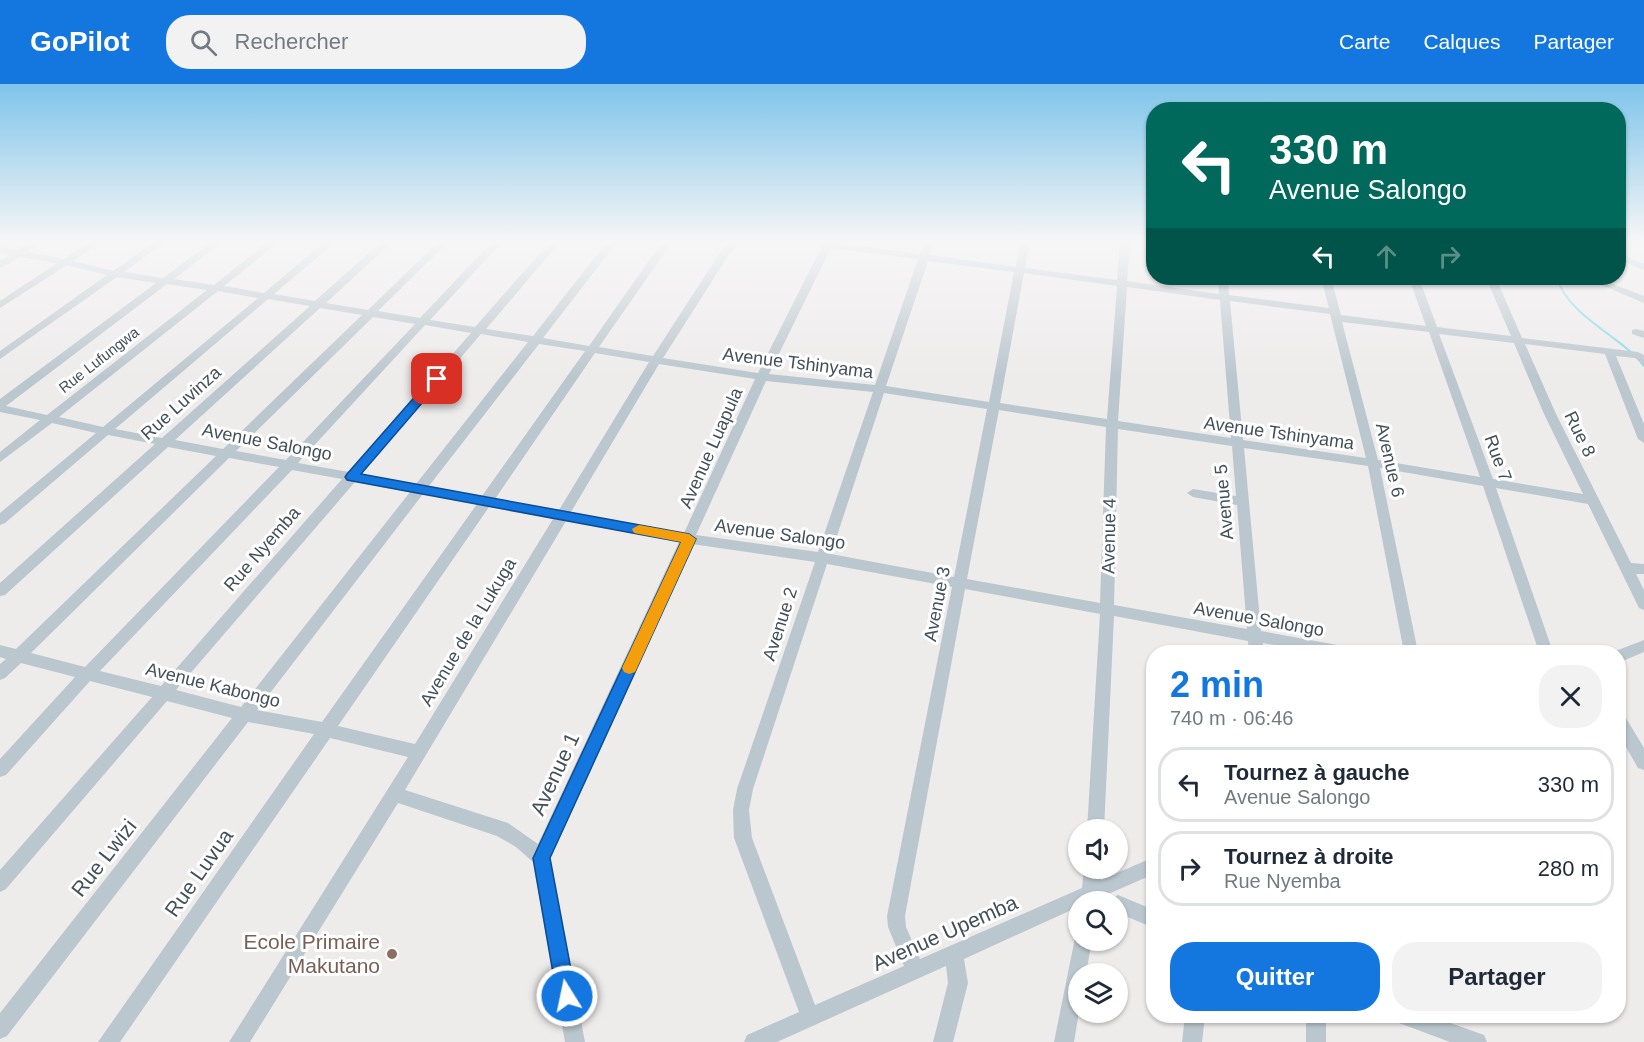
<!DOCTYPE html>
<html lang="fr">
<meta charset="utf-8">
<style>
body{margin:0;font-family:Arial,sans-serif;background:#f2f2f3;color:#1f2937;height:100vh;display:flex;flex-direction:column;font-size:22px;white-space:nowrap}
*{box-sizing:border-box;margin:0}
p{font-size:20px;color:#747a83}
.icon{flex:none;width:33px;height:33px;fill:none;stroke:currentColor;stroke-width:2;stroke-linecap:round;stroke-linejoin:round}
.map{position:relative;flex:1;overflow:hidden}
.drawer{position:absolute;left:1146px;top:561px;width:480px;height:378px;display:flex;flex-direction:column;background:#fff;border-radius:24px;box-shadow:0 2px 4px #0004}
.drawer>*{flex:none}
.guide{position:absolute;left:1146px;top:18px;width:480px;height:183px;border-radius:24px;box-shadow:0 2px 4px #0004;background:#00695c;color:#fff;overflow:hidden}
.tools{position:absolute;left:1068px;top:735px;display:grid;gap:12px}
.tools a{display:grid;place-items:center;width:60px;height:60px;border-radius:50%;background:#fff;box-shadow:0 2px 4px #0004;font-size:30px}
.pin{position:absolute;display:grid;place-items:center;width:51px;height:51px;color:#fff;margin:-26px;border-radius:12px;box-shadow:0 3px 9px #0006}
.me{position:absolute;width:66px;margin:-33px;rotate:350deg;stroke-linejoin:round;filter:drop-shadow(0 0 4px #0008)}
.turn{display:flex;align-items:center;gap:21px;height:126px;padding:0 24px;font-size:27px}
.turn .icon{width:78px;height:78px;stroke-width:2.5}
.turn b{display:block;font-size:42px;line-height:51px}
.lanes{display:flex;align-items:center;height:57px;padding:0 24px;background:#0003;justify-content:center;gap:30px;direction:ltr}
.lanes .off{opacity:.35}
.round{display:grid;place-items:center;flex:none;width:63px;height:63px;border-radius:24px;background:#f2f2f3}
.headline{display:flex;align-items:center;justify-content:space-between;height:102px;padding:0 24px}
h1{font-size:36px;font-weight:700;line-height:45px;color:#1476df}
.cta{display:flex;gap:12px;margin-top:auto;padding:12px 24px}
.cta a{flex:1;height:69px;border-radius:24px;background:#1476df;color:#fff;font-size:24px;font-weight:700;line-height:69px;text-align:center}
.cta a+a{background:#f2f2f3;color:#1f2937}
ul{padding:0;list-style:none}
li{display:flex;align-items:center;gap:18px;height:75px;margin:0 12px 9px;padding:0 12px;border:3px solid #e0e1e3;border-radius:24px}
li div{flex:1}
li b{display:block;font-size:22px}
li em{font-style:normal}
header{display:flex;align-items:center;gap:36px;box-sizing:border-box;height:84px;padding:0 30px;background:#1476df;color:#fff}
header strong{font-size:28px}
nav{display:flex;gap:33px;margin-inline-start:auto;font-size:21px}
.search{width:420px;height:54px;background:#f2f2f3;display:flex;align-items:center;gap:15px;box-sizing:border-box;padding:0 21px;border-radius:24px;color:#747a83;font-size:22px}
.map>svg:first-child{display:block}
</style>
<header>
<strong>GoPilot</strong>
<div class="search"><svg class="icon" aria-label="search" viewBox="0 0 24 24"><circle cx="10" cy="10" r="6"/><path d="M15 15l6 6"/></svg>Rechercher</div>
<nav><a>Carte</a><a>Calques</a><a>Partager</a></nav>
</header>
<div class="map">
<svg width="1644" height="958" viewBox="0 0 1644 958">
<rect width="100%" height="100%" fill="#eeebeb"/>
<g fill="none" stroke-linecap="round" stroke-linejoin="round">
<g stroke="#82dced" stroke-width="2">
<path d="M1557,194C1567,227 1608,247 1632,269"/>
<polyline points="1639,276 1644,282"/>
</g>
<g fill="#bbc7ce" fill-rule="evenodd">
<path d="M30,158H42L27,168L64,175L90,158H101L73,177L113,187L154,158H165L124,188L163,194L211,158H222L174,195L214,201L268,158H279L224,202L264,209L324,158H335L274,210L315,217L381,158H392L326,219L368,226L438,158H448L378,227L420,234L492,158H502L430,236L475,243L550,158H560L486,245L533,252L607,158H617L543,254L589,262L662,158H672L599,263L653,272L727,158H737L663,274L758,289L822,162L805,158H834L920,170L924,158H934L929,171L1016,183L1020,158H1030L1025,184L1117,196L1120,158H1130L1127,197L1219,210L1218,194H1228L1229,211L1329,224L1321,194H1331L1341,231L1426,242L1409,194H1419L1437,243L1511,252L1486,194H1496L1522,254L1638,268L1644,271V281L1635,274L1616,272L1644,340V359L1638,355L1605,270L1525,260L1556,330L1631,479L1644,480V490H1636L1644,506V526L1639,524L1588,420L1496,404L1553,568H1539L1483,402L1380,384L1418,568H1404L1368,382L1244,364L1261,547L1343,562L1348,564L1350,568H1313L1263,559V568H1249L1248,557L1114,532L1104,746H1087L1100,530L965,505L905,832L906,843L920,875L1082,804L1084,784H1102L1101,796L1154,773V790L1099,814L1098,818H1078V823L964,875L968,899L953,958H933L948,899L946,882L777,958H744L747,951L799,928L734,754L733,726L737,705L815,478L692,460L550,774L585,958H565L533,778L516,763L497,752L398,719L250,958H229L408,673L330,654L120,958H98L314,650L248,638L7,952L0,955V929L232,634L167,617L6,805L0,808V786L152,613L90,597L6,691L0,693V675L75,593L21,579L5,594L0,596V580L6,575L0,573V561L16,565L216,372L168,363L5,511L0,512V499L155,360L108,351L5,439L0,441V429L96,349L52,339L0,378V368L40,336L0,328V315L156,199L117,193L0,275V267L107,191L67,181L0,224V217L57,179L20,173L0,184V177L10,171L0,169V163L17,166ZM831,164L918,175L875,301L769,290ZM928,177L1014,188L989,318L886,302ZM1024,189L1117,202L1107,335L1000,319ZM167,200L207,206L47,331L6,322ZM1127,203L1220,216L1231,354L1118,337ZM218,207L258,214L103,343L59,333ZM268,215L310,222L162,354L115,345ZM1230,217L1330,230L1366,374L1243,356ZM320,224L362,231L223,365L175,356ZM373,233L415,240L286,376L236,367ZM1342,238L1429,248L1480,393L1378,376ZM425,241L471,249L349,388L298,379ZM481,250L528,258L416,400L361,390ZM1439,250L1514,259L1544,330L1583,410L1493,395ZM539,260L585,267L482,412L429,402ZM595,269L649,278L559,426L495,415ZM659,280L755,295L684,449L571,428ZM766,297L873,308L818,468L696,451ZM884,309L987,325L954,493L831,470ZM999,326L1106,343L1100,519L967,495ZM1118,345L1232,362L1236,412L1193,405L1187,409L1193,413L1237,421L1247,545L1114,521ZM229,374L279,383L85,583L31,569ZM292,386L342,395L161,602L100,587ZM355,398L410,408L241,623L176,606ZM423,410L477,420L322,638L257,626ZM489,423L553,435L415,660L338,642ZM566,437L679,458L538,760L508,739L405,706ZM827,480L952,503L887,832L888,843L904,882L815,921L752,754L749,726L753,705Z"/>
<polygon points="1618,169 1644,180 1644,186 1618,176"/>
<polygon points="1585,194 1597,194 1644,212 1644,219"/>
<polygon points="1636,245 1644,247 1644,254 1632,250 1632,246"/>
<polygon points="1644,556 1644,568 1618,579 1618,568 1613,568"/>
<polygon points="1618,627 1623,629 1644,664 1644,686 1638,684 1618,649"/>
<polygon points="1118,811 1154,826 1154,844 1118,829 1118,818 1110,818 1112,814"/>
<polygon points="1076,849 1078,849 1078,856 1092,856 1086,890 1078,890 1079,928 1074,958 1054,958"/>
<polygon points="1185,932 1205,932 1202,958 1182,958"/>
<rect x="1306" y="932" width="20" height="26"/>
<polygon points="1396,932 1431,932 1484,951 1487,958 1450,958 1399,939"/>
</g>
</g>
<linearGradient id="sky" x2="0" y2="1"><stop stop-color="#7fc4ea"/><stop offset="0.54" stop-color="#f7f6f6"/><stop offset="1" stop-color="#f7f6f6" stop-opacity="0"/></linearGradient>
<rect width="1644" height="292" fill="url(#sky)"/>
<polygon fill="#1476df" stroke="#0d4d91" stroke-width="1.5" points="437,291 441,292 441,297 361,390 689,450 696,455 550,774 576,912 574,919 567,922 560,919 557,912 533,774 681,458 347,396 345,393 347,390 433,292"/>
<polygon fill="#f59e0b" points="639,441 689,450 696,455 637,584 635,588 629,590 624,588 622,584 681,458 634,449 632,445"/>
<circle fill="#8d6e63" stroke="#fff" stroke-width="2" cx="392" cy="870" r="6"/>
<g text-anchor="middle" stroke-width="6" stroke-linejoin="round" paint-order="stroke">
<g font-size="15" fill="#435059" stroke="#fff">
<text transform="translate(99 276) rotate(-38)" y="5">Rue Lufungwa</text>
</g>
<g font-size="18" fill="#435059" stroke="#fff">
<text transform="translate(798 279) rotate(7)" y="6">Avenue Tshinyama</text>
<text transform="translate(181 319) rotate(-42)" y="6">Rue Luvinza</text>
<text transform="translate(1279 349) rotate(8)" y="6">Avenue Tshinyama</text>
<text transform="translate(1580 350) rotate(64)" y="6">Rue 8</text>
<text transform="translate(267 358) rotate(11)" y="6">Avenue Salongo</text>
<text transform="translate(711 364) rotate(-66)" y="6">Avenue Luapula</text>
<text transform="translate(1498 374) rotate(70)" y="6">Rue 7</text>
<text transform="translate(1390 376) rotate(77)" y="6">Avenue 6</text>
<text transform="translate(1224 418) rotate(-95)" y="6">Avenue 5</text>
<text transform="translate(780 450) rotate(8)" y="6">Avenue Salongo</text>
<text transform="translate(1109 452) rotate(-89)" y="6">Avenue 4</text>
<text transform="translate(262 465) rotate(-49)" y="6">Rue Nyemba</text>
<text transform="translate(937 520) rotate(-79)" y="6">Avenue 3</text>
<text transform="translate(1259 535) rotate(10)" y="6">Avenue Salongo</text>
<text transform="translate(780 540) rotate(-72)" y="6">Avenue 2</text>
<text transform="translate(468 548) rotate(-59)" y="6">Avenue de la Lukuga</text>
<text transform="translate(213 601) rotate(14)" y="6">Avenue Kabongo</text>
</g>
<g font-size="21" fill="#435059" stroke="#fff">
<text transform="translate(555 690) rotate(-65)" y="7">Avenue 1</text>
<text transform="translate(104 774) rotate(-52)" y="7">Rue Lwizi</text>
<text transform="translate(199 789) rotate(-55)" y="7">Rue Luvua</text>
<text transform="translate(945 849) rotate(-24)" y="7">Avenue Upemba</text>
</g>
<g font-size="21" fill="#785e54" stroke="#fff" text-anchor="end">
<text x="380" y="865">Ecole Primaire<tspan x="380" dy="24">Makutano</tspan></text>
</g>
</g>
</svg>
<div class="tools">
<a><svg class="icon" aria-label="sound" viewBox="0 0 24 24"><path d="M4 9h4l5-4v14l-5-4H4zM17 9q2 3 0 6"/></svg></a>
<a><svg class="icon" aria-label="search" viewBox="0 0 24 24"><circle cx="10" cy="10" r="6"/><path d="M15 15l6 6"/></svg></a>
<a><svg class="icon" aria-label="layers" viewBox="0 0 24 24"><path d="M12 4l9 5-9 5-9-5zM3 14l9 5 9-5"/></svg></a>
</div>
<div class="pin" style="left:437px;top:295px;background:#d93025"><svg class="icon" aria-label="arrive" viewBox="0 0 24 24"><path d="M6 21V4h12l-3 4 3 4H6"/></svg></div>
<svg class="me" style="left:567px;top:912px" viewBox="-20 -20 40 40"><circle r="17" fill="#1476df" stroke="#fff" stroke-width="3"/><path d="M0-11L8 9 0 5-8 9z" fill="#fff"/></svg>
<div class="guide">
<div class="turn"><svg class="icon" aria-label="left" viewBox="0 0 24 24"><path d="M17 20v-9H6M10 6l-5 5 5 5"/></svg><div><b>330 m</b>Avenue Salongo</div></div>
<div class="lanes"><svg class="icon" aria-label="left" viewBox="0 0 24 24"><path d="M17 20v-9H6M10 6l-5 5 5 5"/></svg><svg class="icon off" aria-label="ahead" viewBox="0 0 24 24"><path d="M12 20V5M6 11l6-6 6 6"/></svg><svg class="icon off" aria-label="right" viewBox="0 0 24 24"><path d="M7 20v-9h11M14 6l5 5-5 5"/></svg></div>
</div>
<section class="drawer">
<div class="headline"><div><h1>2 min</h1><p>740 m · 06:46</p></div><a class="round"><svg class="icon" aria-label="close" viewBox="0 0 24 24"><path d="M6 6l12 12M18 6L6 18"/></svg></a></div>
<ul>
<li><svg class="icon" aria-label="left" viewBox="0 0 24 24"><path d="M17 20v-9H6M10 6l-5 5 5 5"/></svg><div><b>Tournez à gauche</b><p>Avenue Salongo</p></div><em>330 m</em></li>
<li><svg class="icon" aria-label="right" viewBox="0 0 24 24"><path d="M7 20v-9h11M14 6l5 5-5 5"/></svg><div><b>Tournez à droite</b><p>Rue Nyemba</p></div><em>280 m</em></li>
</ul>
<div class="cta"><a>Quitter</a><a>Partager</a></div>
</section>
</div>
